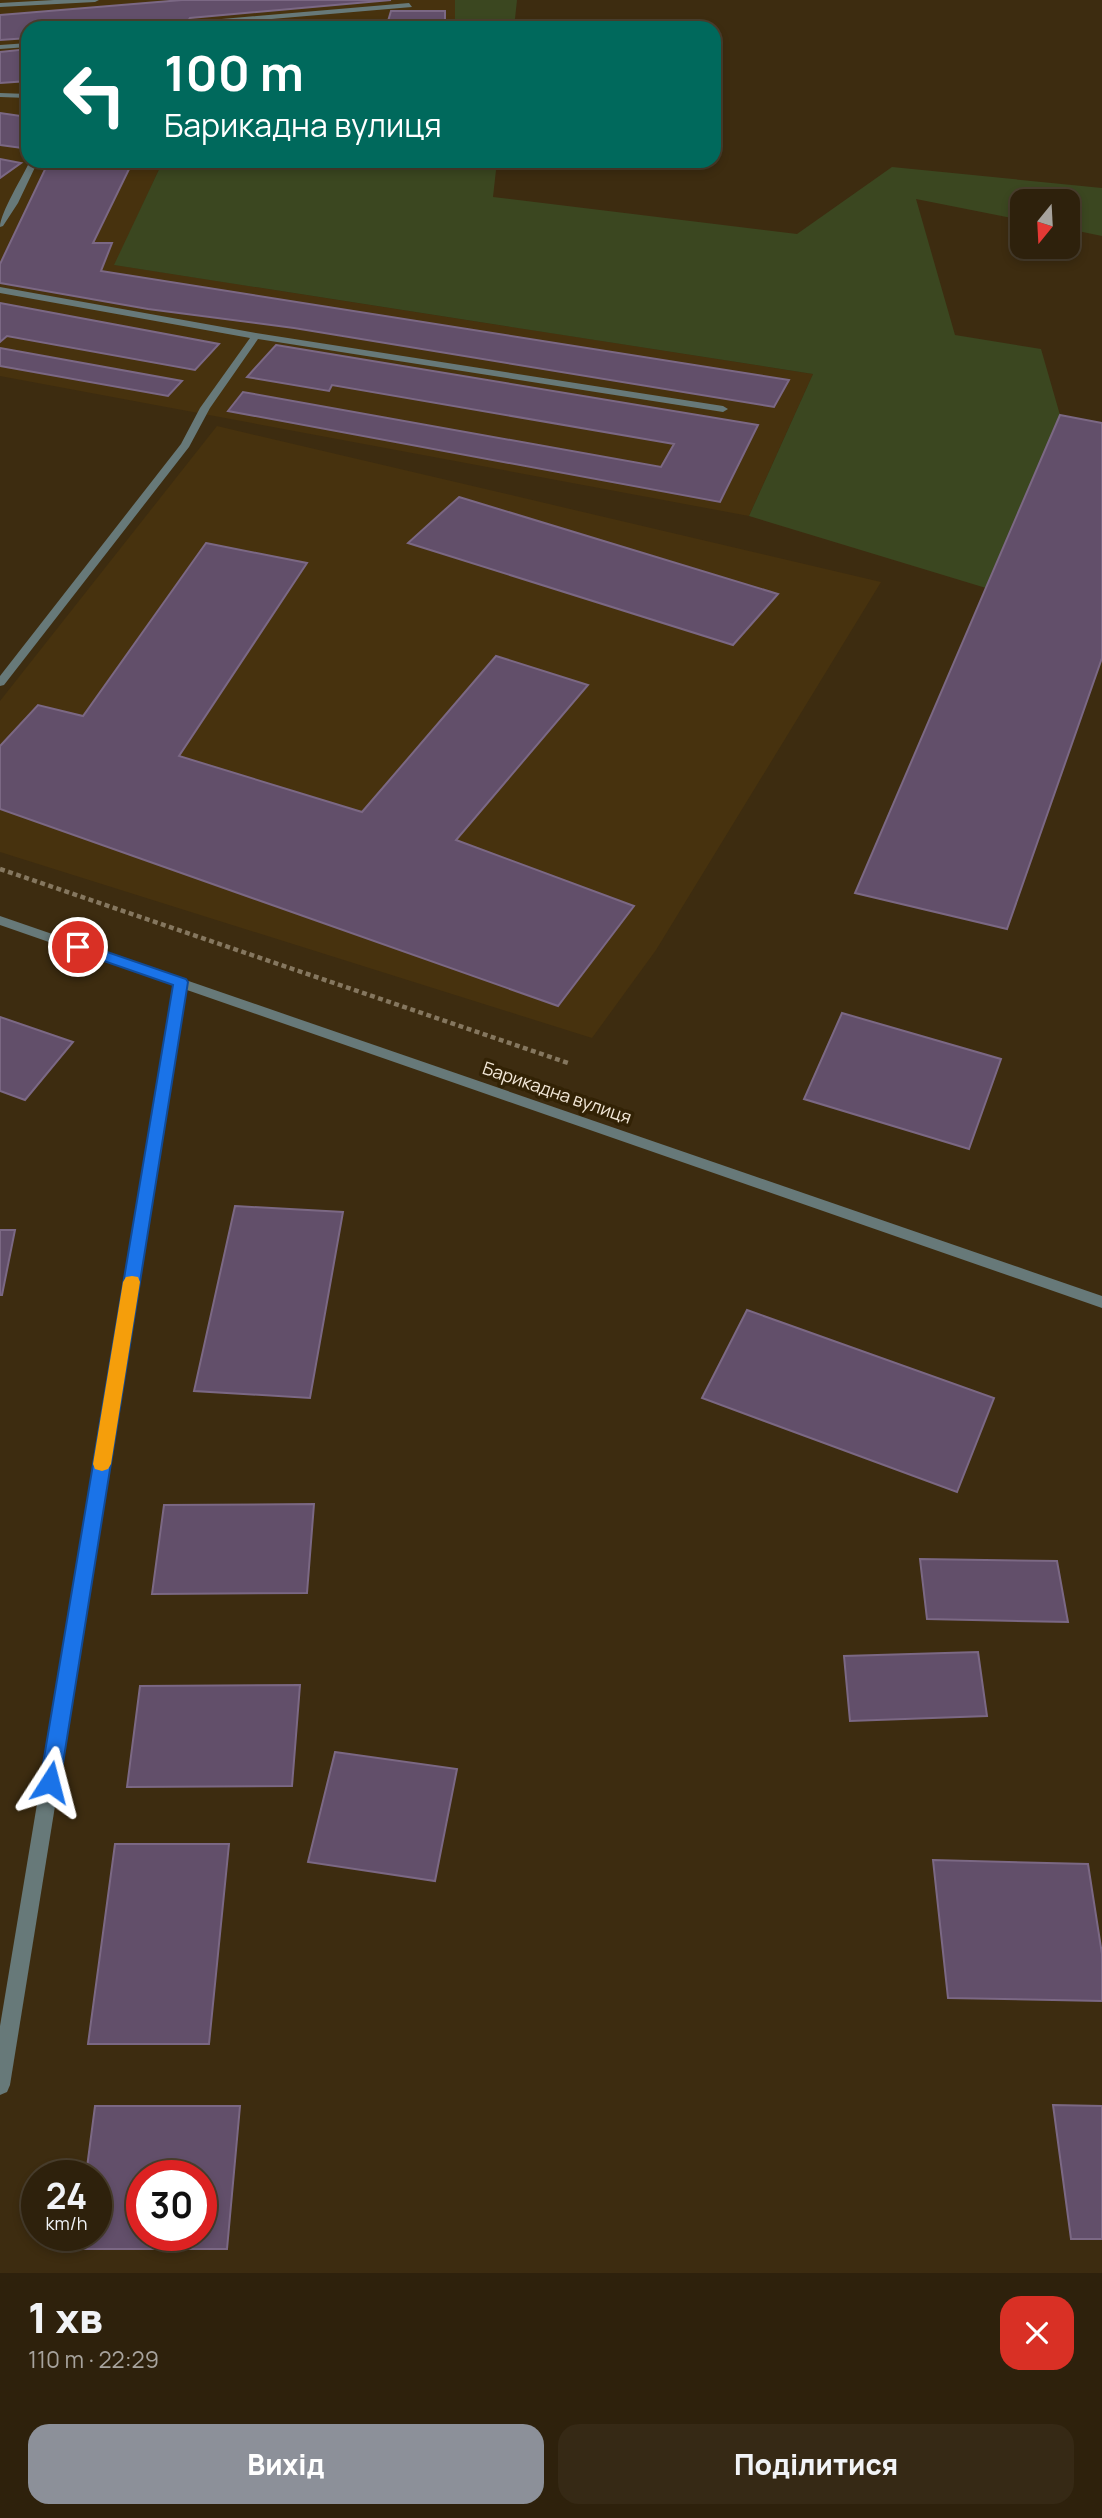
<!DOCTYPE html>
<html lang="uk">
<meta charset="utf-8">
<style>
body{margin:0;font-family:Manrope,sans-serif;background:#362915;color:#f1f3f6;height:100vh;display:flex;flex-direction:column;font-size:26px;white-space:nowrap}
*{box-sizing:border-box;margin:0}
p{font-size:23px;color:#a7a39d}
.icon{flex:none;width:38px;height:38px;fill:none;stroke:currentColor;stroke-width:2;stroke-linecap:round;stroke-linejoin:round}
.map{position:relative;height:2273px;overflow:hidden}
.sheet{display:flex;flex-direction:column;background:#2e210c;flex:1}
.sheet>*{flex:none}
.hud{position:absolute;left:21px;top:21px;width:700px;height:147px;border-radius:21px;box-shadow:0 4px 10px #0003,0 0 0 2px #493e2d;background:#00695c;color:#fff;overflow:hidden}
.needle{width:46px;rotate:198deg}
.tools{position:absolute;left:1010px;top:189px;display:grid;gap:14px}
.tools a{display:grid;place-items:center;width:70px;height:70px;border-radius:14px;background:#2e210c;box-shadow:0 4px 10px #0003,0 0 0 2px #493e2d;font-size:35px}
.speed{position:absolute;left:21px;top:2160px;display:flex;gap:14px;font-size:35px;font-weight:700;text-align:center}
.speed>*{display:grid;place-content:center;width:91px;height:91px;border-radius:50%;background:#2e210c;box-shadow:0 4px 10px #0003,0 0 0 2px #493e2d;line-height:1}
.speed small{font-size:18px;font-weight:400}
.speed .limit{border:10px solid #d22;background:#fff;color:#111}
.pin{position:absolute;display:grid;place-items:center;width:60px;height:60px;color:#fff;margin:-30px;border:4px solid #fff;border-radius:50%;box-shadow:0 2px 7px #0007}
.me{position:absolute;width:77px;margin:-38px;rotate:9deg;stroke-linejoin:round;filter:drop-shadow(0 0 5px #0008)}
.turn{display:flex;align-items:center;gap:24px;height:147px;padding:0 28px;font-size:32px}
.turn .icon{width:91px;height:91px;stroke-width:2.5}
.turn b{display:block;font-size:49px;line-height:60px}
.round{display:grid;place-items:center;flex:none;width:74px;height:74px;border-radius:21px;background:#362915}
.overview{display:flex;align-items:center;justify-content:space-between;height:119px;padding:0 28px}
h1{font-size:42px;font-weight:800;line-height:52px}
.cta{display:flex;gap:14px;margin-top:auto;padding:14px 28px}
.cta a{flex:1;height:80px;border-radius:21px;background:#8c9099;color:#fff;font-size:28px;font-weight:800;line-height:80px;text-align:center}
.cta a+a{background:#362915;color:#f1f3f6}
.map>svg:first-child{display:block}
</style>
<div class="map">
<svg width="1102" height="2273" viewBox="0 0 1102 2273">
<rect width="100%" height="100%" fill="#3d2c10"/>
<g fill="#47320e">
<polygon points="0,0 455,0 455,28 28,28 28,161 163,161 115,265 813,374 749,516 0,376"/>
<polygon points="217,426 881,582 656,950 592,1038 0,852 0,701"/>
</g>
<g fill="#3b4720">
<polygon points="455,0 517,0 514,28 455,28"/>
<polygon points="163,161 497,161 493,197 797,234 892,167 1102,188 1102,236 1068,229 1068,201 1022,201 1022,220 916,199 955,335 1041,349 1060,415 986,588 749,516 813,374 114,265"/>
</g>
<g fill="#624f6a" stroke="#7b6884" stroke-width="2" fill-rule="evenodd">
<polygon points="182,0 391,0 190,18 185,25 152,28 28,28 28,38 0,40 0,15"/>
<polygon points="391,11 445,11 445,28 386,28"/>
<polygon points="301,21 359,21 357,28 298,28"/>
<polygon points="28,49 28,81 0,83 0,52"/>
<polygon points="0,113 28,117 28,144 22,148 0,145"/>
<polygon points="0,159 21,163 0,178"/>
<polygon points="49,161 133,161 93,243 112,243 101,271 789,380 774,407 294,328 148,309 0,283 0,264"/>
<polygon points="0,303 219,344 195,370 7,336 0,342"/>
<polygon points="276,345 758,425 720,502 228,411 243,392 661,467 674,444 332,385 329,391 247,377"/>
<polygon points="0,348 182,381 168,396 0,366"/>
<polygon points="1060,415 1102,423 1102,658 1007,929 855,893"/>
<polygon points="459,497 778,594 733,645 408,543"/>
<polygon points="206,543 307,563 179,756 362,812 496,656 588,685 456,840 634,906 558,1006 0,809 0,746 38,705 83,716"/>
<polygon points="842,1013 1001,1059 969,1149 804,1099"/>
<polygon points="0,1017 73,1042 25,1100 0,1091"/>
<polygon points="235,1206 343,1212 310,1398 194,1391"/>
<polygon points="0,1230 15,1230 2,1295 0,1295"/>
<polygon points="747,1310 994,1398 957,1492 702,1398"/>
<polygon points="314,1504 307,1593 152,1594 164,1505"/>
<polygon points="920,1559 1057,1561 1068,1622 927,1619"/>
<polygon points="978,1652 987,1716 850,1721 844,1656"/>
<polygon points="300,1685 292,1786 127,1787 140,1686"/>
<polygon points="335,1752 457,1769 435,1881 308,1862"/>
<polygon points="115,1844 229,1844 209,2044 88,2044"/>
<polygon points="933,1860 1088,1864 1102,1954 1102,2001 948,1998"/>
<polygon points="1053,2105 1102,2106 1102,2239 1071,2239"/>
<path d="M95,2106H240L227,2249H76L78,2235H96V2175H86ZM142,2175H201V2235H142Z"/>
</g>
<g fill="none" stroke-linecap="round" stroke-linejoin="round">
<polyline stroke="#85775f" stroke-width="4.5" stroke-dasharray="5 3.5" stroke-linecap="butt" points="0,869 571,1064"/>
<g fill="#677979" fill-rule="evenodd">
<polygon points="54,0 99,0 95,2 0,7 0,3"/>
<polygon points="409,3 412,7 213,24 212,28 204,28 207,20 210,20"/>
<polygon points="28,43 28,47 0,49 0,45"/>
<polygon points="0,93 28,94 28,98 0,97"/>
<path d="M30,161H38L18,203L3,226L0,227C0,213 23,176 30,161Z"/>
<polygon points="0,287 256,333 723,406 728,409 723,412 258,339 210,408 189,447 4,685 0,686 0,676 181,444 200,408 250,338 0,293"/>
</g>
<polygon fill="#677979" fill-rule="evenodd" points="181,978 188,982 10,2085 7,2092 0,2095 0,2026 174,982"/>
<polygon fill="#677979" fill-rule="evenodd" points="0,916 1102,1296 1102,1308 0,925"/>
</g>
<polygon fill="#1a73e8" stroke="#114b97" stroke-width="2" points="78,942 186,979 188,982 60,1782 57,1789 50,1791 43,1789 40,1782 173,985 72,950 70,947"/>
<polygon fill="#f59e0b" points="132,1276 138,1277 140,1282 111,1464 108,1469 102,1471 95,1469 93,1464 123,1282 126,1277"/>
<g text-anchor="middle" stroke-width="7" stroke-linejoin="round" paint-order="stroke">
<g font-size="18" fill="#f3e8d8" stroke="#322205">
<text transform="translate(557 1093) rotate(19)" y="6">Барикадна вулиця</text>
</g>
</g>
</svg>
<div class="tools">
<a><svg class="needle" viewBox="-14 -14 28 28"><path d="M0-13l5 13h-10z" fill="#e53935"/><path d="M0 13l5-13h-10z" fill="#a7a39d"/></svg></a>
</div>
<div class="speed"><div>24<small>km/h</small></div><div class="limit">30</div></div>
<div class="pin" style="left:78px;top:947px;background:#d93025"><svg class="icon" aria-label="arrive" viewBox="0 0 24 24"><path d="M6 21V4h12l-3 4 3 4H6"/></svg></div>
<svg class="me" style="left:50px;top:1782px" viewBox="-20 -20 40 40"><path d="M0-17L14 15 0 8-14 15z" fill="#1a73e8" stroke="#fff" stroke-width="4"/></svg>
<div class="hud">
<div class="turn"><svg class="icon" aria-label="left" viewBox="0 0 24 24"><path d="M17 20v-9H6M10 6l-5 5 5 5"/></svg><div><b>100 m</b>Барикадна вулиця</div></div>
</div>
</div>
<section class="sheet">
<div class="overview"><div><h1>1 хв</h1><p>110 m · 22:29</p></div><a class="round" style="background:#d93025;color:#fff"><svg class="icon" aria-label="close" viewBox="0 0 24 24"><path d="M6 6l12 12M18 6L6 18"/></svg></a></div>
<div class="cta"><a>Вихід</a><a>Поділитися</a></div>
</section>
